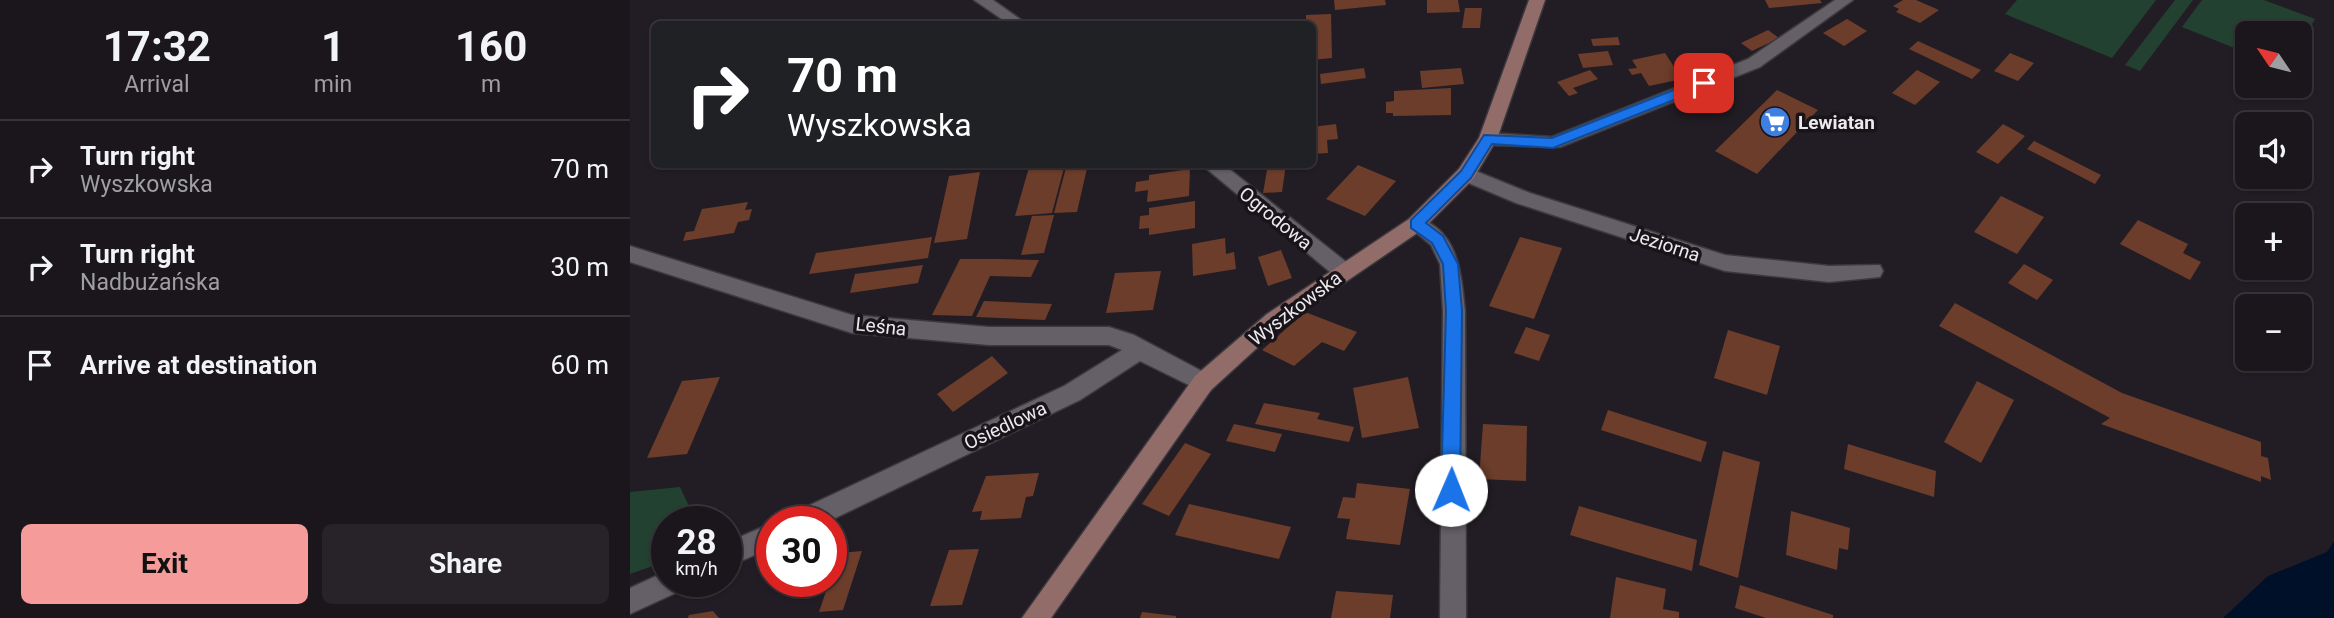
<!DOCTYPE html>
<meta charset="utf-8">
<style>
body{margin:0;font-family:Roboto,sans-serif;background:#272328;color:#f1f3f6;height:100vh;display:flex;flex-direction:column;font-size:26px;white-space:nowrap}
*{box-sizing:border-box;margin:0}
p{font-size:23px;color:#9f9fa3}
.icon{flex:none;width:38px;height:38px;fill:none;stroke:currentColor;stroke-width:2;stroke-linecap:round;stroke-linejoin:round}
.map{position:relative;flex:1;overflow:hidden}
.sheet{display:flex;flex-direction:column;background:#1a161b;width:630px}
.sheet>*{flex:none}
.banner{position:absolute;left:21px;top:21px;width:665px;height:147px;border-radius:10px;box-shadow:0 2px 5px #0004,0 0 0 2px #38353a;background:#202124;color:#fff;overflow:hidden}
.needle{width:46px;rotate:305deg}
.tools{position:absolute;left:1605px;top:21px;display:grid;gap:14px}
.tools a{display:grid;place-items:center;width:77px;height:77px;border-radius:10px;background:#1a161b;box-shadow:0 2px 5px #0004,0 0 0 2px #38353a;font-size:35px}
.speed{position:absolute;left:21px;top:506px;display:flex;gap:14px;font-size:35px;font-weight:700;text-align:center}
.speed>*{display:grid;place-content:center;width:91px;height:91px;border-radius:50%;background:#1a161b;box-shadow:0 2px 5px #0004,0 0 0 2px #38353a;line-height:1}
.speed small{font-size:18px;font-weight:400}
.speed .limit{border:10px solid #d22;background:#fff;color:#111}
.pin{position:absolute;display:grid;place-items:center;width:60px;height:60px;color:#fff;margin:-30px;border-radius:14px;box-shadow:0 4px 10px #0006}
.me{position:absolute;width:77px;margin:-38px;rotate:1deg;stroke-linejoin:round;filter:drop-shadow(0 0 5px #0008)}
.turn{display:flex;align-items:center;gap:24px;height:147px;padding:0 21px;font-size:32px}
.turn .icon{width:91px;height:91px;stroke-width:2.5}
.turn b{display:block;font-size:49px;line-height:60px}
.eta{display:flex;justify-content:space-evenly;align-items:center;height:119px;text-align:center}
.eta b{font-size:42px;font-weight:700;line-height:49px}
.primary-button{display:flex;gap:14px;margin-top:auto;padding:14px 21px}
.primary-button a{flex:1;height:80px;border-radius:10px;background:#f59b9a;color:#111;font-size:28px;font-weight:700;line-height:80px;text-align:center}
.primary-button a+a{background:#272328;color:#f1f3f6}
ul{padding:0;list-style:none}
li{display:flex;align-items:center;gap:21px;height:98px;padding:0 21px;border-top:2px solid #38353a}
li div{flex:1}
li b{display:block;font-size:26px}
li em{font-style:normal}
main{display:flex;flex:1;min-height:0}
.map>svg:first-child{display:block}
</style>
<main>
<section class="sheet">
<div class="eta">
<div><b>17:32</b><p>Arrival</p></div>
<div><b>1</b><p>min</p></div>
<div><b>160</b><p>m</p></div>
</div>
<ul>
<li><svg class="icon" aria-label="right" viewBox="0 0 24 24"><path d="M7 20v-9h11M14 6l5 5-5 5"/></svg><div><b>Turn right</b><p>Wyszkowska</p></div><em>70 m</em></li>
<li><svg class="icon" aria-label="right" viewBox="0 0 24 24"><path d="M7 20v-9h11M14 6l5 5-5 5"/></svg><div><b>Turn right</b><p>Nadbużańska</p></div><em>30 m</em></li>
<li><svg class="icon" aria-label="arrive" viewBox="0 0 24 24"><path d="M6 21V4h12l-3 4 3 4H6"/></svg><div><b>Arrive at destination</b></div><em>60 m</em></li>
</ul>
<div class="primary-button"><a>Exit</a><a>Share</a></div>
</section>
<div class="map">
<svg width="1704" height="618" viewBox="0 0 1704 618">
<rect width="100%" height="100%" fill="#221d24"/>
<g fill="#234130">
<polygon points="1387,0 1526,0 1482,58 1375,14"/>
<polygon points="1545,0 1563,0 1510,71 1495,65"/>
<polygon points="1572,0 1634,0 1685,19 1670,44 1670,33 1617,33 1617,53 1552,27"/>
<polygon points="50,487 66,521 37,522 37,561 0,574 0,492"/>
</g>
<polygon fill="#001028" points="1704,541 1704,618 1593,618 1638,576 1697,552"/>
<g fill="#6c3d2b">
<polygon points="704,0 755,0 756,5 705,10"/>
<polygon points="797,0 828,0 830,12 797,13"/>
<polygon points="1135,0 1190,0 1192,3 1139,8"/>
<polygon points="1273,0 1286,0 1309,10 1290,23 1266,12 1269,9 1263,6"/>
<polygon points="835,8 852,8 850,28 832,28"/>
<polygon points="701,14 702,58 682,60 682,24 676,24 676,15"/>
<polygon points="1217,19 1237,31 1214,46 1193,33"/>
<polygon points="1138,30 1149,38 1122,51 1111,43"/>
<polygon points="988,37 990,45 963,46 961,39"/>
<polygon points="1288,41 1351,70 1342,79 1279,49"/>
<polygon points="978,51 983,65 953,68 948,54"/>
<polygon points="1035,53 1052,79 1019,86 1011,73 1002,75 998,69 1007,68 1002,60"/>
<polygon points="1380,53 1404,63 1388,81 1364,71"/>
<polygon points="734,68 736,78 691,84 690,74"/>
<polygon points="831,68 834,84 792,88 790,71"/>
<polygon points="960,70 968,79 943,88 948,93 939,96 927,82"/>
<polygon points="1287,70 1310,82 1285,105 1262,93"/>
<polygon points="821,88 821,115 763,116 763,113 756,113 756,102 764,101 764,91"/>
<polygon points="1147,90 1188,110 1127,174 1085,151"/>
<polygon points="706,124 708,139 697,140 698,153 682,154 682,127"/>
<polygon points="1373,124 1395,136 1368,164 1346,152"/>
<polygon points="1404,141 1416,147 1471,175 1465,184 1397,149"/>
<polygon points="400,164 435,164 422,213 385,216"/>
<polygon points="437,164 458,164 447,212 424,213"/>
<polygon points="638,164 656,164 652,192 633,193"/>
<polygon points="728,165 766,181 735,216 696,199"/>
<polygon points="560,169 559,196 517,202 518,190 505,192 506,182 519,180 519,175"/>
<polygon points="350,172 337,239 304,243 319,176"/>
<polygon points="1371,196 1414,217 1387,254 1344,232"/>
<polygon points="565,201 565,228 519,235 519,228 509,229 510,216 519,215 519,208"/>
<polygon points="118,202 115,210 122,209 119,220 108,222 104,233 53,241 56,232 64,231 72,209"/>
<polygon points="424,215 414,253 391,255 402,216"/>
<polygon points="1508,220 1558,244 1553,253 1571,262 1560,280 1490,244"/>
<polygon points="302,237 298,258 179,274 186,253"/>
<polygon points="890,237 932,248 904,319 859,306"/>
<polygon points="595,238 596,254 604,252 606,269 563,276 562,244"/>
<polygon points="651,250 662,278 638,286 628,257"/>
<polygon points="330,259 367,259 409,260 401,277 360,276 342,316 302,315"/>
<polygon points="1394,264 1423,280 1407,300 1378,283"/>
<polygon points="293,265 288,283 220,293 225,274"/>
<polygon points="531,271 523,310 476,313 485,273"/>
<polygon points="354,301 422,304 415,320 346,317"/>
<polygon points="1325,303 1492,393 1631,442 1631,456 1638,458 1641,480 1631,476 1631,482 1471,424 1480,418 1309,326"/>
<polygon points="675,312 727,332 714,351 692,342 664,366 632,350"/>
<polygon points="896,327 920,335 909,361 884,353"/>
<polygon points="1098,330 1150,346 1137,395 1084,378"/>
<polygon points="362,356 378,373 323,412 307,394"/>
<polygon points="90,377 57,454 17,458 52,381"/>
<polygon points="778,377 789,428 732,438 723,388"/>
<polygon points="1347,381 1384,400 1351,463 1314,442"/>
<polygon points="634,403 690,413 687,419 724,427 719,442 625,424"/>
<polygon points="978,410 1077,442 1071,462 971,430"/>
<polygon points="604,424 652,434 645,452 596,441"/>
<polygon points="853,424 897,426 896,481 849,479"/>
<polygon points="555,443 581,454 539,516 512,504"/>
<polygon points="1218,444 1306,471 1304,497 1214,469"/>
<polygon points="1093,451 1130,462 1108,578 1069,565"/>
<polygon points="409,473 403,496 396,497 391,518 350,520 352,511 342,512 356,476"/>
<polygon points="727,483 780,489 770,545 716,539 720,519 707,518 713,497 725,498"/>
<polygon points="559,504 661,527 649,559 545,535"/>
<polygon points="949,506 1067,540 1062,571 940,535"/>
<polygon points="1161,511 1220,528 1218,550 1209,548 1207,570 1156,555"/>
<polygon points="349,549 332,605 300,606 319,550"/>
<polygon points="232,551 213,610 189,612 209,553"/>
<polygon points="986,577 1036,589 1033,609 1049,612 1049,618 980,618"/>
<polygon points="1110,585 1203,615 1203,618 1136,618 1105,608"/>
<polygon points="706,591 763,595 760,618 701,618"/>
<polygon points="83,611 89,618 58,618 59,615"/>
<polygon points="512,612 546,616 546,618 510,618"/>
</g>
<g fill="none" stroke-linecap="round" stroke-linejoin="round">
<g stroke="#3c393e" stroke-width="3">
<g id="street">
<polygon points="344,0 363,0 397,24 379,24"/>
<polygon points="1205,0 1223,0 1130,67 930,147 858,145 849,139 858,133 922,137 1118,59"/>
<polygon points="571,164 593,164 720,265 723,271 720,277 706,277"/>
<polygon points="836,167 900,193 1095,255 1199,266 1250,265 1253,271 1250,277 1199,282 1095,271 886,203 829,179 827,174 829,169"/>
<path d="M786,217C829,230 831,274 835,311L836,618H810L813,311L810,264L801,245L776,224Z"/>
<polygon points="0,246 222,315 359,327 479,327 504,335 581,376 584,383 581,390 573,392 510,361 450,400 197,522 158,522 161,514 434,386 492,350 479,345 359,345 222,333 0,262"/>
<polygon points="142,523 142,547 96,568 96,543"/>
<polygon points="37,571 37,581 56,581 52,590 0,614 0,588"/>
</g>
</g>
<g stroke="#3c393e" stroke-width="3">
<polygon id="secondary" points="899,0 915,0 867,139 843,179 793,229 651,326 581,390 421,618 392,618 565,376 637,314 779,219 829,169 849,138"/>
</g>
<use href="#street" fill="#655f67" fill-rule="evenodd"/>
<use href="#secondary" fill="#926c69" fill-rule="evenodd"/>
</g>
<polygon fill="#1a73e8" stroke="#114b97" stroke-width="2" points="1074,78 1079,80 1079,86 923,148 862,144 841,178 796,223 813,236 828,264 832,311 830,490 827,496 821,499 814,496 811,490 816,311 813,264 802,243 781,228 781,220 831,171 854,135 922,138"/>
<defs>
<g id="supermarket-disc" transform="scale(1.575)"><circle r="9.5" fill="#3f7fe0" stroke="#19141a"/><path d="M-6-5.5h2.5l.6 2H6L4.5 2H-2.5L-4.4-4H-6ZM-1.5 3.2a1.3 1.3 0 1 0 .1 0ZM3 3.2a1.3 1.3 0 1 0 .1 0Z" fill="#fff"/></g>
</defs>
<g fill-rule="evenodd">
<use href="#supermarket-disc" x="1145" y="122"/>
</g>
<g text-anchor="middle" stroke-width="7" stroke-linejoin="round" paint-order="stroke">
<g font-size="19" font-weight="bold" fill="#ece9ed" stroke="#19141a" text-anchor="start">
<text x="1168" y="129">Lewiatan</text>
</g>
<g font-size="19" fill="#ece9ed" stroke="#19141a">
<text transform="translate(646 218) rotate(39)" y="7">Ogrodowa</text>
<text transform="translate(1035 244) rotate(18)" y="7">Jeziorna</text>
<text transform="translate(665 308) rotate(-37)" y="7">Wyszkowska</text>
<text transform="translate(251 326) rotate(6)" y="7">Leśna</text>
<text transform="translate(375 425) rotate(-25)" y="7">Osiedlowa</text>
</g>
</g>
</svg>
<div class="tools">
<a><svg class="needle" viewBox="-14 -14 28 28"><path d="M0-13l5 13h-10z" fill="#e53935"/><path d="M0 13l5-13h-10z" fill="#9f9fa3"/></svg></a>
<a><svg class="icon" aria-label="sound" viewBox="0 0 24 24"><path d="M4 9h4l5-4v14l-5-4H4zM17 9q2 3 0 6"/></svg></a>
<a>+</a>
<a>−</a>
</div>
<div class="speed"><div>28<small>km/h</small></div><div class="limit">30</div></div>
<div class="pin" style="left:1074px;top:83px;background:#d93025"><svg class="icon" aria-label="arrive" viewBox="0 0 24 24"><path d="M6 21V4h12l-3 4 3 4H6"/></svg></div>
<svg class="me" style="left:821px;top:490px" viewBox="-20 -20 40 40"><circle r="19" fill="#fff"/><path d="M0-13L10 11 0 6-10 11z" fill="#1a73e8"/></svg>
<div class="banner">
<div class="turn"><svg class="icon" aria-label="right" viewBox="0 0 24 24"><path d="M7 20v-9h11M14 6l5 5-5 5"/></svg><div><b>70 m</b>Wyszkowska</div></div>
</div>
</div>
</main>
